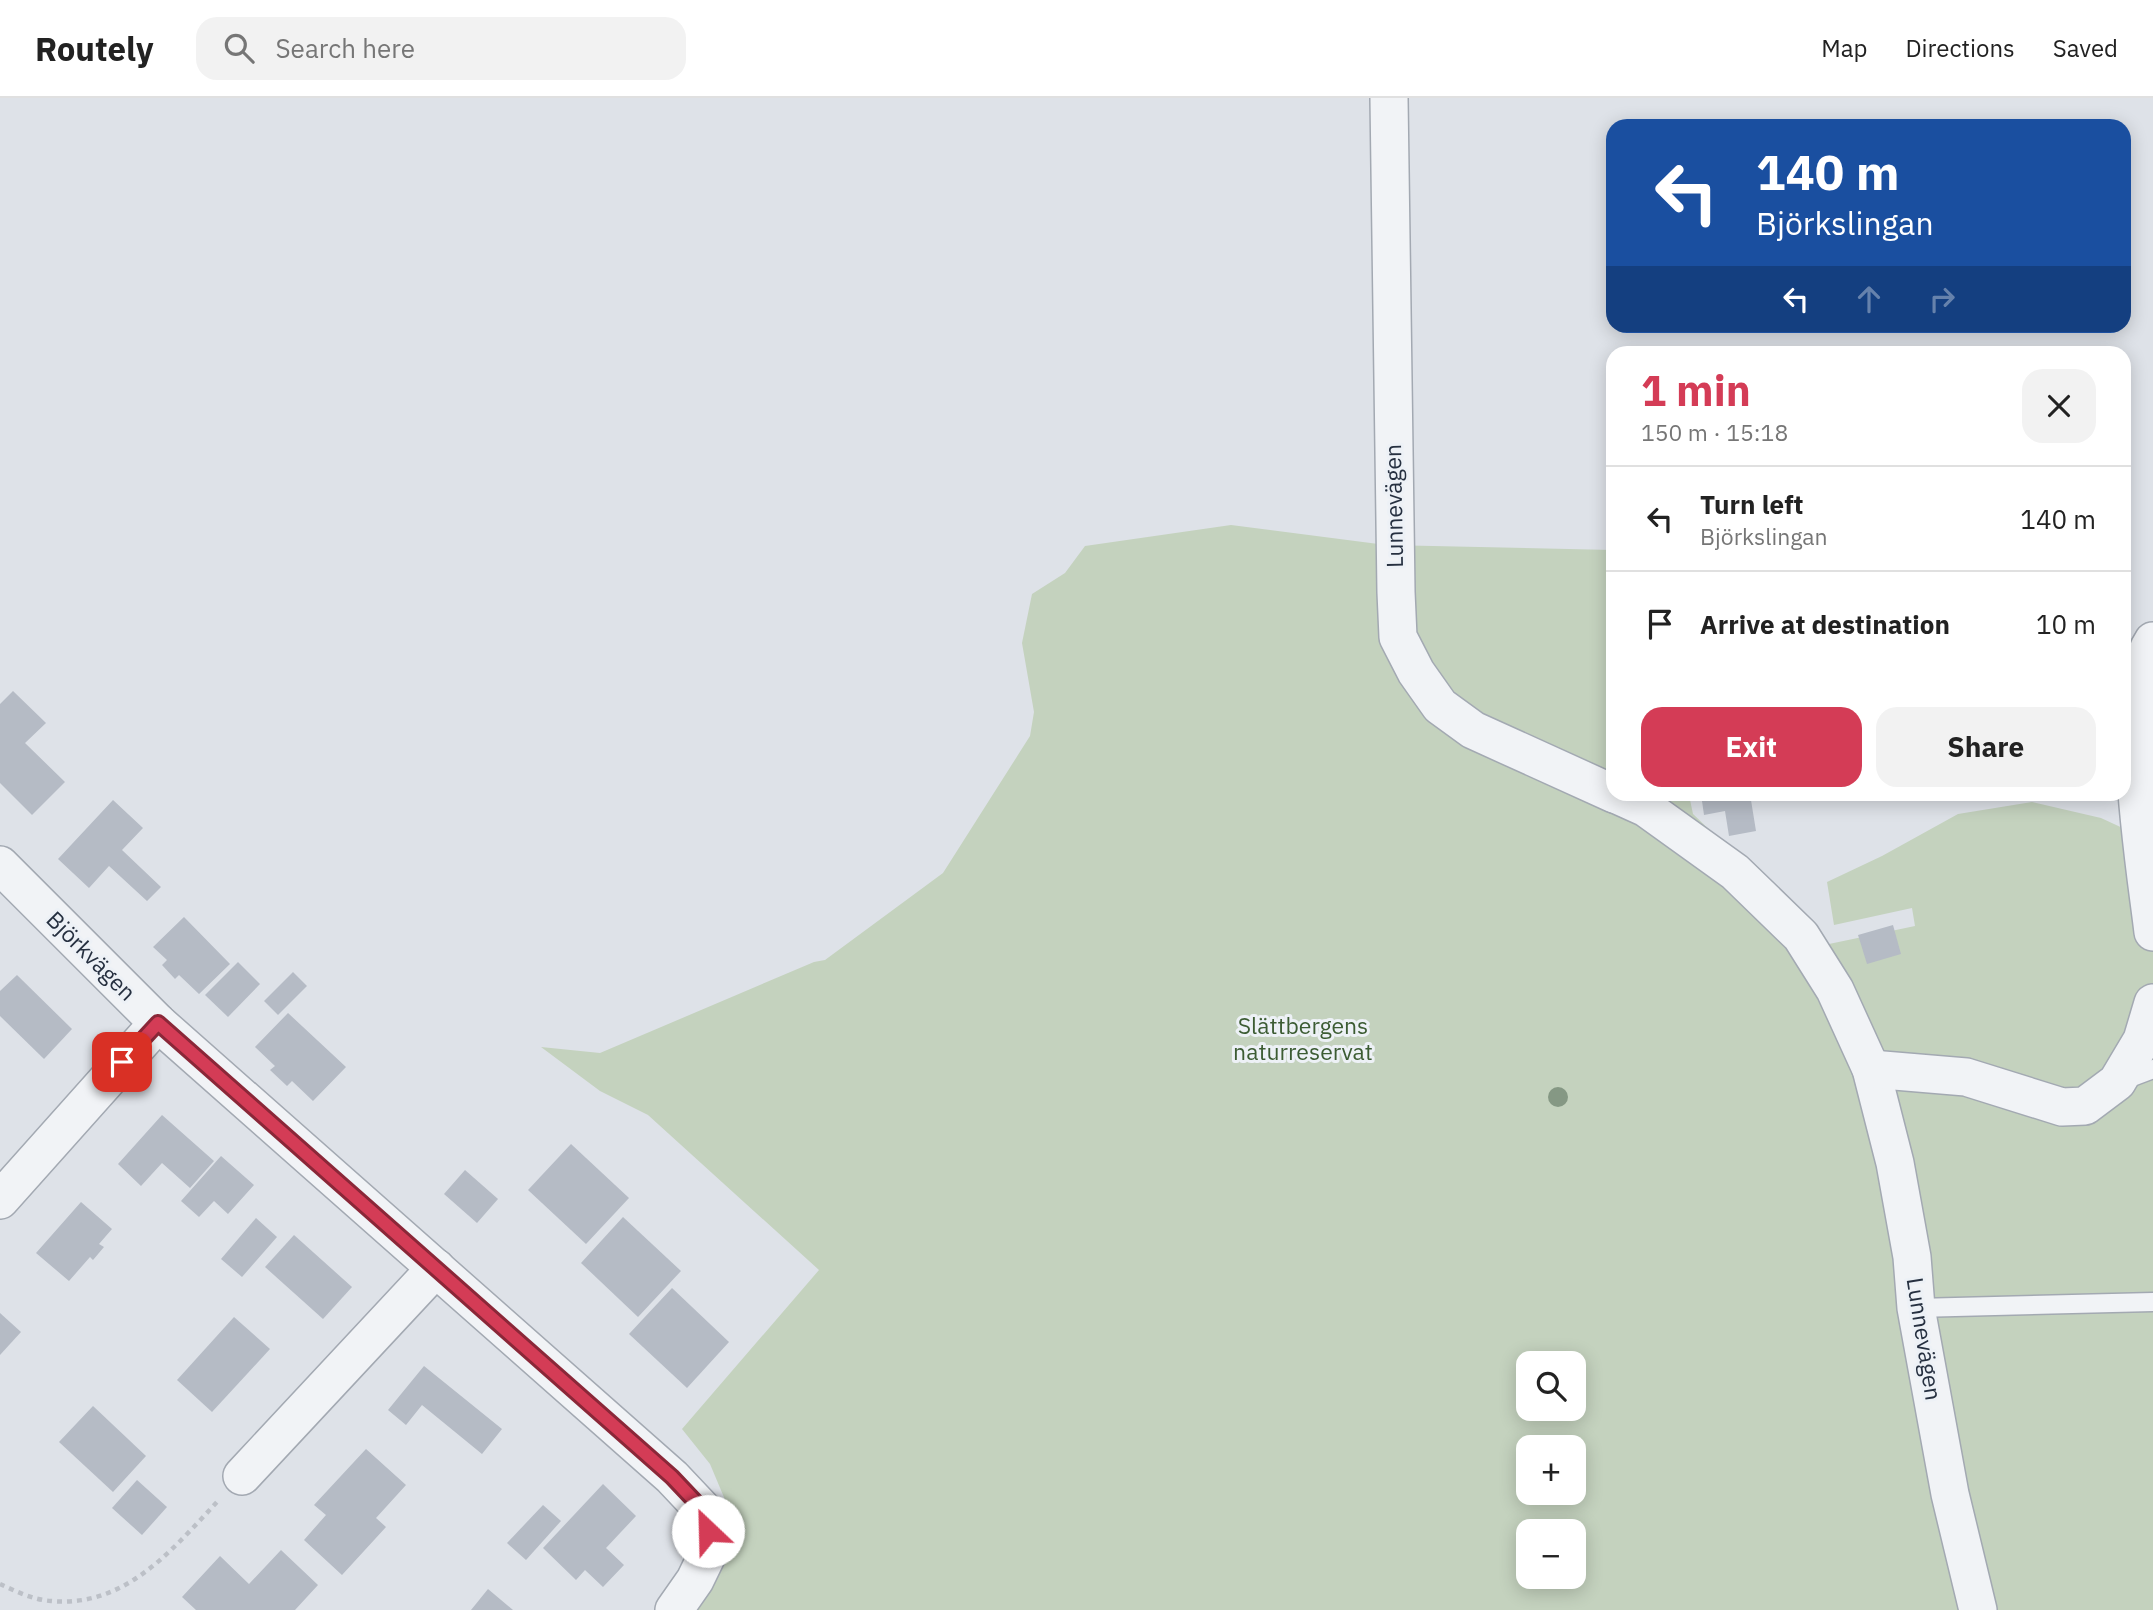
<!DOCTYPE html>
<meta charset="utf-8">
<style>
body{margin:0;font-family:"IBM Plex Sans",sans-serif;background:#f2f2f2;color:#222;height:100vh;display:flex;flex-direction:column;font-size:26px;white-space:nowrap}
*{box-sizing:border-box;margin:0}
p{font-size:23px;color:#767676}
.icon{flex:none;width:38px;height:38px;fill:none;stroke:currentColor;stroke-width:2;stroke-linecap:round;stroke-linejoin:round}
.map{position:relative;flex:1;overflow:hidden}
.panel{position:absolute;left:1606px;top:248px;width:525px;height:455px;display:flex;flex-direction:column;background:#fff;border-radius:21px;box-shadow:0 4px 18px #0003}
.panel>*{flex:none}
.banner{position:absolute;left:1606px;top:21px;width:525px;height:214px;border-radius:21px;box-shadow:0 4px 18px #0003;background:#1a4fa0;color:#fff;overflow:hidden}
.controls{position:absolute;left:1516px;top:1253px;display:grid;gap:14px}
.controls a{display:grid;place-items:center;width:70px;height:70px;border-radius:14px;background:#fff;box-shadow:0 4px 18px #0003;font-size:35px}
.pin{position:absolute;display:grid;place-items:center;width:60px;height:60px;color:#fff;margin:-30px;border-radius:14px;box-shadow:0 4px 10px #0006}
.me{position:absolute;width:77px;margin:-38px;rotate:336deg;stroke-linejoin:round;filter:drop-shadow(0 0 5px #0008)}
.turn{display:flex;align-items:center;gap:24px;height:147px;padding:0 35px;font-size:32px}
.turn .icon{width:91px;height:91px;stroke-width:2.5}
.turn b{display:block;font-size:49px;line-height:60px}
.lanes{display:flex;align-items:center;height:66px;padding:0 35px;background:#0003;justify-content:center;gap:35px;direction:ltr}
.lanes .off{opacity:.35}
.round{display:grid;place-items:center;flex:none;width:74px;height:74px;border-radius:21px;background:#f2f2f2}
.summary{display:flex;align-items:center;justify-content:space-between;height:119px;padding:0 35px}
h1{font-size:42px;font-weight:700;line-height:52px;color:#d43c56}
.action{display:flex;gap:14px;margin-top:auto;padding:14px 35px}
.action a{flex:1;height:80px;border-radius:21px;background:#d43c56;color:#fff;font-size:28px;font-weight:700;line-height:80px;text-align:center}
.action a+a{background:#f2f2f2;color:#222}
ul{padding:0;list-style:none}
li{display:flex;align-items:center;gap:21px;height:105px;padding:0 35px;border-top:2px solid #e0e0e0}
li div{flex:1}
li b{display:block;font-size:26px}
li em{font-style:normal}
header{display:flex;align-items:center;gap:42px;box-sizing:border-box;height:98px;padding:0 35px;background:#fff;border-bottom:2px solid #e0e0e0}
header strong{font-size:33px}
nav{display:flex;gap:38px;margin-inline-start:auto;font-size:24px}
.search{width:490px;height:63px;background:#f2f2f2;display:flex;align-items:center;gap:18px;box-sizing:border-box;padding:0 24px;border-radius:21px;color:#767676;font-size:26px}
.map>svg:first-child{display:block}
</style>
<header>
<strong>Routely</strong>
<div class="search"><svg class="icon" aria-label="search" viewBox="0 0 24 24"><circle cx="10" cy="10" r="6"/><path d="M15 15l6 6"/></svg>Search here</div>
<nav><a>Map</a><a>Directions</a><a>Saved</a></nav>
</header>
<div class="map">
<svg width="2153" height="1512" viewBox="0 0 2153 1512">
<rect width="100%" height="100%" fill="#dee2e8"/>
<path fill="#c4d2be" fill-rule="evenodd" d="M1231,427L1386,447L1613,452L1614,696L1689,697L1693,716L1829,846L1915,828L1912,810L1834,827L1827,784L1882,758L1958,716L2032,704L2101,720L2153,744V1512H687L715,1485L739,1435L710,1366L682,1331L819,1172L648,1017L600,993L541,949L600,955L814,864L825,862L943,775L1030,638L1034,614L1022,545L1032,496L1065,475L1085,448ZM1528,1265H1573V1311H1528ZM1528,1349H1573V1395H1528ZM1528,1433H1573V1479H1528Z"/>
<g fill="#b5bbc5">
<polygon points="13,593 46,625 25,645 65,684 32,717 0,685 0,606"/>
<polygon points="1701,696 1750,696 1756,733 1729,738 1725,713 1704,717"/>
<polygon points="113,702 143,730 122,752 161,789 147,803 109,768 89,790 58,761"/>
<polygon points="184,819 230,866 199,896 179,877 175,881 162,867 167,862 153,849"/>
<polygon points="1893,827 1901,856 1867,866 1858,837"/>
<polygon points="238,864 260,886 228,919 205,897"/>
<polygon points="293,874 307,888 278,917 264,903"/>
<polygon points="17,877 72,931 44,961 0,918 0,893"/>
<polygon points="288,915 346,969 313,1003 292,983 287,988 270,972 275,968 255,949"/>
<polygon points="162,1017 214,1063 190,1090 162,1065 141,1088 118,1066"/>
<polygon points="571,1046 629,1100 586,1146 528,1092"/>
<polygon points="221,1058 254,1087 228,1116 214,1103 199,1119 181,1103"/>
<polygon points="465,1072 498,1101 477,1125 444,1096"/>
<polygon points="81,1104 112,1131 99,1146 104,1149 93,1162 90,1159 69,1183 36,1155"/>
<polygon points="623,1119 681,1173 638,1219 581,1165"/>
<polygon points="256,1120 277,1139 242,1179 221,1161"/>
<polygon points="294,1137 352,1189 323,1221 265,1169"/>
<polygon points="672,1190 729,1244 687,1290 629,1236"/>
<polygon points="0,1215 21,1234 0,1257"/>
<polygon points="234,1219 270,1251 212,1314 177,1282"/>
<polygon points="424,1268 502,1331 482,1356 422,1307 406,1327 388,1312"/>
<polygon points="93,1308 146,1358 113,1394 59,1344"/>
<polygon points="366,1351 406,1387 376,1420 386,1429 342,1477 304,1442 326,1417 314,1407"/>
<polygon points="137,1382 167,1409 142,1437 112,1410"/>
<polygon points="603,1386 636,1418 606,1450 624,1467 603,1489 585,1472 576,1482 543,1450"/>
<polygon points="543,1407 561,1423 526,1462 507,1445"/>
<polygon points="281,1452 318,1487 295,1512 196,1512 182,1499 220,1458 249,1486"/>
<polygon points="488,1491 513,1512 471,1512"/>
</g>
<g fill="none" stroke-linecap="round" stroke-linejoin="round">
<g stroke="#a3a9b2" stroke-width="21">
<g id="lane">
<polyline points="2124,982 2153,971"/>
<polyline points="1916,1210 2153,1204"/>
</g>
</g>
<g stroke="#a3a9b2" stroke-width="40">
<g id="street">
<polyline points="1389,0 1396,494 1398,539 1416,574 1440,608 1473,632 1614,696"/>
<path d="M2153,543C2116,598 2145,766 2153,834"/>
<polyline points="1615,696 1646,710 1735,774 1801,838 1835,892 1871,971 1895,1065 1912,1159 1916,1210 1950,1396 1978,1512"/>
<polyline points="0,767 158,925 672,1379 706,1415 710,1451 695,1482 674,1512"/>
<polyline points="1871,971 1966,979 2062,1009 2085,1008 2117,984 2142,942 2153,905"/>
<polyline points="0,1102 158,925"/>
<polyline points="242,1378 436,1170"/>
</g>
</g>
<path stroke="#bcc0c7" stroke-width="4.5" stroke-dasharray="5 5" stroke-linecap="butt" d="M0,1486C15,1493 34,1502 51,1503C125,1510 172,1452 217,1404"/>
<use href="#lane" stroke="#f1f3f6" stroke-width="18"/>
<use href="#street" stroke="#f1f3f6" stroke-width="37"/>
</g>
<circle fill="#859884" cx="1558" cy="999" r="10"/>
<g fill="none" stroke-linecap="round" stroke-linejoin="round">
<g stroke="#8a2738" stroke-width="18">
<polyline id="route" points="122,964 158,925 672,1379 706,1415 708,1433"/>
</g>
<use href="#route" stroke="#d43c56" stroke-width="12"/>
</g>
<g text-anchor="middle" stroke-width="6" stroke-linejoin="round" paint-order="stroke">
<g font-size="23" fill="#263040" stroke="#edf1f6">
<text transform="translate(1394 408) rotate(-91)" y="8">Lunnevägen</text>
<text transform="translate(91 858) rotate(45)" y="8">Björkvägen</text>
<text transform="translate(1924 1241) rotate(81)" y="8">Lunnevägen</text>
</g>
<g font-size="23" fill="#3c5c33" stroke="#edf1f6">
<text x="1303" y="936">Slättbergens<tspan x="1303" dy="26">naturreservat</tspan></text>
</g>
</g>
</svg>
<div class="controls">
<a><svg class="icon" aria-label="search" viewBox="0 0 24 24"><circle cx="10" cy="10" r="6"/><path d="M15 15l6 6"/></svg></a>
<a>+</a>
<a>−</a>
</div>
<div class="pin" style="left:122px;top:964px;background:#d93025"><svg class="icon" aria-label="arrive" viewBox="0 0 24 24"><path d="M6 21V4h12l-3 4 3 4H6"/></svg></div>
<svg class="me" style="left:708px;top:1433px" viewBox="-20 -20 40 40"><circle r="19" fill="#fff"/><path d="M0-13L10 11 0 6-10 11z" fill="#d43c56"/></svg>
<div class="banner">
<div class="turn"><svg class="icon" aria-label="left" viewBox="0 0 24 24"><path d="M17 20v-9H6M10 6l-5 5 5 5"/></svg><div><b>140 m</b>Björkslingan</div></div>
<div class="lanes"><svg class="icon" aria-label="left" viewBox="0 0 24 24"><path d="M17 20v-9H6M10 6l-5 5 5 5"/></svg><svg class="icon off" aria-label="ahead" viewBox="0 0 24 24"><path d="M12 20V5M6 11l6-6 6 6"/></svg><svg class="icon off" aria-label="right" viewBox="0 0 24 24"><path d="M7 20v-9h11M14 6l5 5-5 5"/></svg></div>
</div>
<section class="panel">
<div class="summary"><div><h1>1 min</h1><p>150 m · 15:18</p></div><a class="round"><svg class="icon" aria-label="close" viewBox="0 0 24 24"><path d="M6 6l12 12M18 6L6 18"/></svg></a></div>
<ul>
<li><svg class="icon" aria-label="left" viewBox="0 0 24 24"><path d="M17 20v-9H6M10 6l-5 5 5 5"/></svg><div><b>Turn left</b><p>Björkslingan</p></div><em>140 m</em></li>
<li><svg class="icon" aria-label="arrive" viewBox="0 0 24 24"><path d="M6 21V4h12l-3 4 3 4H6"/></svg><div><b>Arrive at destination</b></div><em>10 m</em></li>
</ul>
<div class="action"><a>Exit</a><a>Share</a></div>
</section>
</div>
